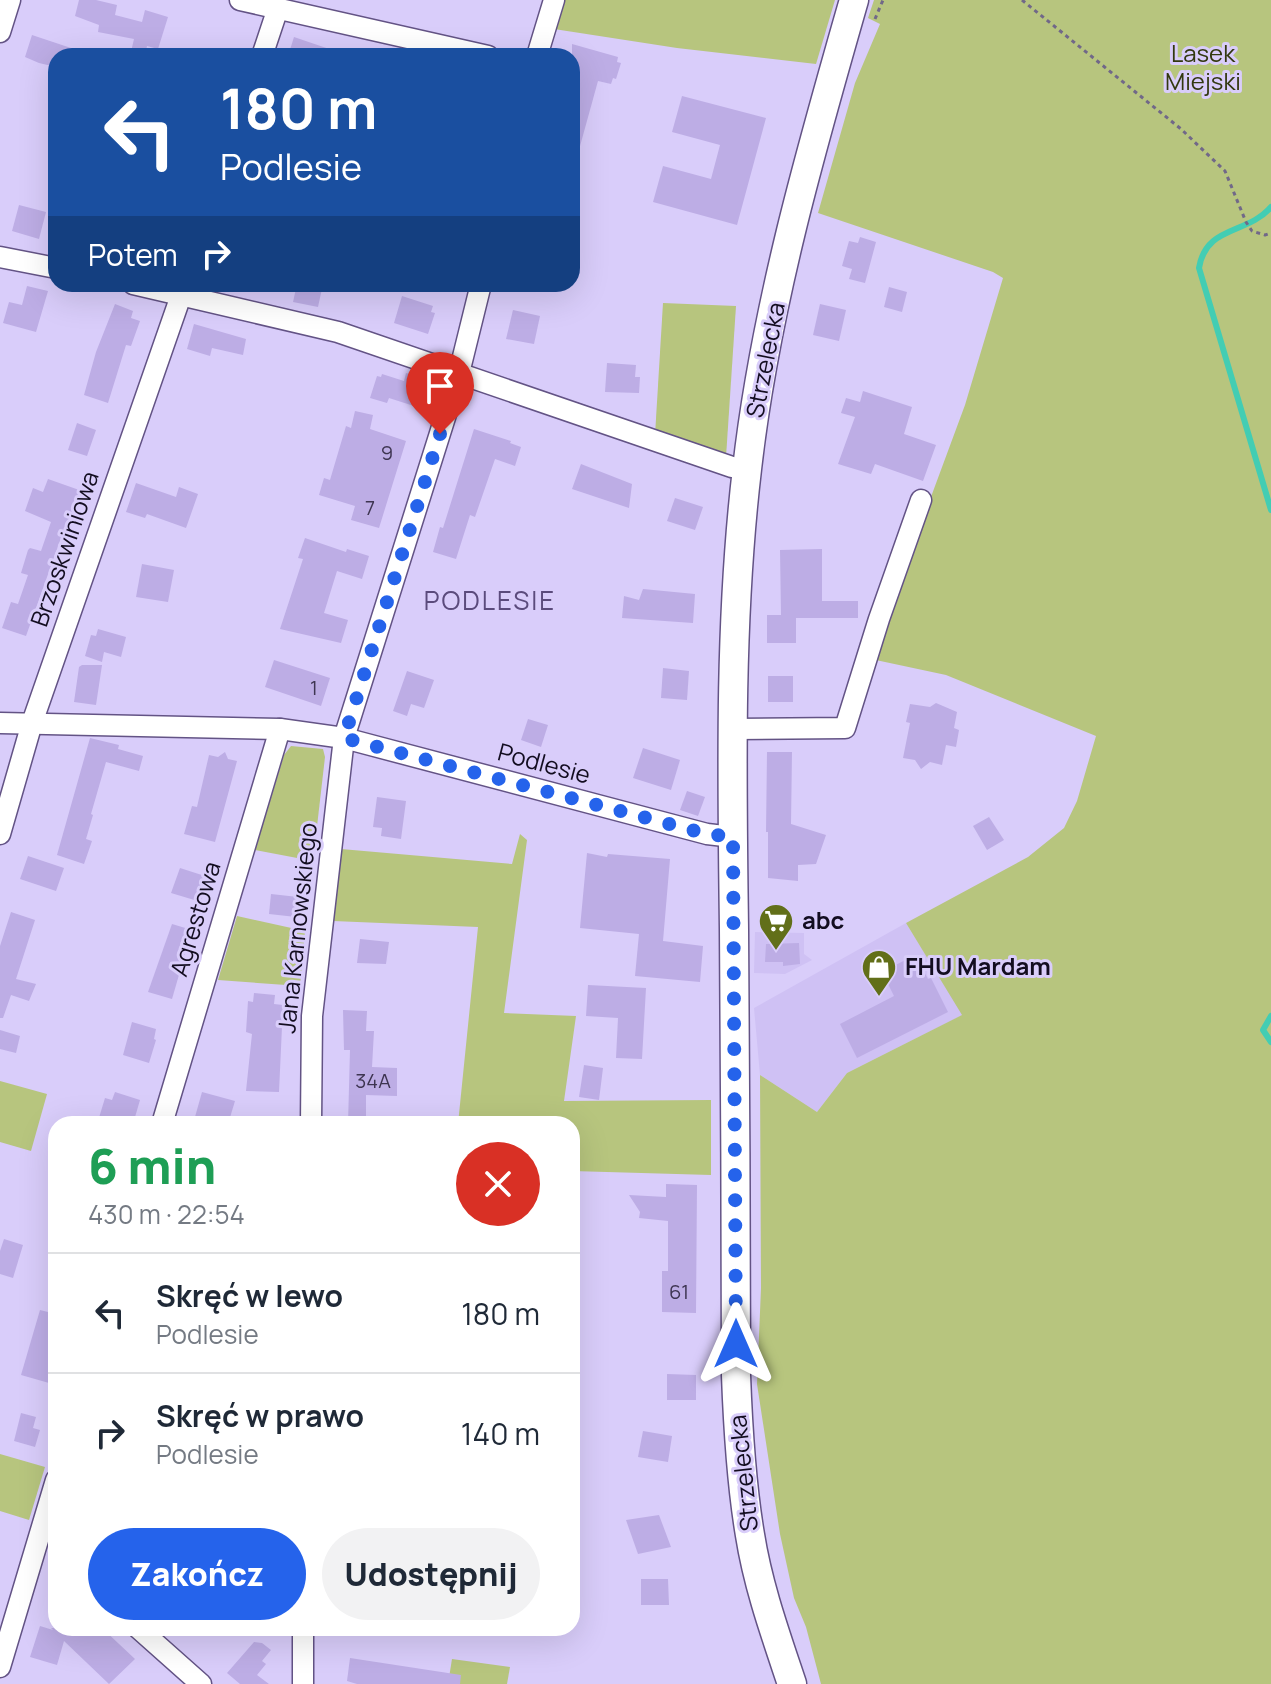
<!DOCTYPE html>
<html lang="pl">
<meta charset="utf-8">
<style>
body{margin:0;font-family:Manrope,sans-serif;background:#f2f2f3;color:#1f2937;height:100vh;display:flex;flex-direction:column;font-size:30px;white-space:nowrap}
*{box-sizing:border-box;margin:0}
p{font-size:26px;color:#747a83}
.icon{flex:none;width:44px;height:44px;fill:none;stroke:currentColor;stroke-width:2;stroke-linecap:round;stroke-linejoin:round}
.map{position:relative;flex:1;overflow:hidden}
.side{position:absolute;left:48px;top:1116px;width:532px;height:520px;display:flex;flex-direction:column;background:#fff;border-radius:24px;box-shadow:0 8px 32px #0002}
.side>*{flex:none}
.guide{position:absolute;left:48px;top:48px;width:532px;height:244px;border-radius:24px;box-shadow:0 8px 32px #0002;background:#1a4fa0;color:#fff;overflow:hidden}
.pin{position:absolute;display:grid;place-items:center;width:68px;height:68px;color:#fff;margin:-82px -34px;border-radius:50% 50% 50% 0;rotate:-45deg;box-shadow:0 0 8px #0007}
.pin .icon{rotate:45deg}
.me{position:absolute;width:88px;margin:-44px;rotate:0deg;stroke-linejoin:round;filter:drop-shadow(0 0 6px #0008)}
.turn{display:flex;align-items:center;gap:28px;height:168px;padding:0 40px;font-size:36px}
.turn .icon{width:104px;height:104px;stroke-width:2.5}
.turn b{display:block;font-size:56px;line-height:68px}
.then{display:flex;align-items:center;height:76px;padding:0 40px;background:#0003;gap:16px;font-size:30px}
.round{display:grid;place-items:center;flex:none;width:84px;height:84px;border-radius:42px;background:#f2f2f3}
.headline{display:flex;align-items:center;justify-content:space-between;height:136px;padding:0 40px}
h1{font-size:48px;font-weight:800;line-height:60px;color:#1e9e55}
.button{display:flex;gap:16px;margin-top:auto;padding:16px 40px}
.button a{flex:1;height:92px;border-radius:48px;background:#2563eb;color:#fff;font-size:32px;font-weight:800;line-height:92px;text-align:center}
.button a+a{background:#f2f2f3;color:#1f2937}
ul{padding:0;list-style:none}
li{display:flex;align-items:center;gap:24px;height:120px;padding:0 40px;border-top:2px solid #e0e1e3}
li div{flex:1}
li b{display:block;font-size:30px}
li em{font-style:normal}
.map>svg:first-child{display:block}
</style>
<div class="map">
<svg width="1271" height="1684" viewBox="0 0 1271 1684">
<rect width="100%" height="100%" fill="#d9cdfa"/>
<g fill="#cfc1f4">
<polygon points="906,923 963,1015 847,1073 817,1112 760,1075 754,1008"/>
<polygon points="755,932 804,933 804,954 812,960 785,974 754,973"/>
</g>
<g fill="#b7c57e">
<polygon points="563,0 835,0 816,64 677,48 554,29"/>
<polygon points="874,0 1271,0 1271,1684 821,1684 806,1627 794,1598 780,1534 757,1384 761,1288 760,1075 817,1112 847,1073 962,1015 906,923 1028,857 1064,828 1077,801 1096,736 946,675 871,659 965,405 1003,278 993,272 818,213 855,83 880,24 868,18"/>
<polygon points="663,303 736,306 726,457 655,435"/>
<polygon points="291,746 323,749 325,757 313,861 255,850 284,755"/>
<polygon points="520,834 527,840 504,1013 576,1016 564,1101 711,1100 711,1175 572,1171 572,1124 458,1124 478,927 333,921 341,849 512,864"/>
<polygon points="237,916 305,931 300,986 218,980"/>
<polygon points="0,1081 47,1094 31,1151 0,1142"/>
<polygon points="0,1454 45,1467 29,1520 0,1511"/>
<polygon points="452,1659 510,1667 507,1684 448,1684"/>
</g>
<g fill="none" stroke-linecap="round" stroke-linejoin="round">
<g stroke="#43cdb3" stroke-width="6">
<path d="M1271,207C1247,235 1206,225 1199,268L1271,510"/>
<polyline points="1271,1016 1263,1030 1271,1042"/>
</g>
</g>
<g fill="#bdade5">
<polygon points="79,0 96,0 117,5 115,15 142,22 145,10 168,17 158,49 147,46 145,56 130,56 134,39 98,32 99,25 75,16"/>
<polygon points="32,35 86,53 86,56 56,56 56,67 39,63 25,57"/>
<polygon points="294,37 341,53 341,56 288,56"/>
<polygon points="572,44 618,57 617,62 621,63 616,79 613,78 611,84 598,81 577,157 572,157"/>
<polygon points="682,96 766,118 737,225 653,202 663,166 711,179 720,145 672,132"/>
<polygon points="19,205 46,212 39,239 12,231"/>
<polygon points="860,237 876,242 865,283 849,279 852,269 842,266 849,241 858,243"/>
<polygon points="297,284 323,284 318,307 293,302"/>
<polygon points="27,286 48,291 36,332 3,323 9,302 22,305"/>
<polygon points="889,287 907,292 902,312 884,307"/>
<polygon points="402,296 433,306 431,312 435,313 428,334 394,323"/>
<polygon points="115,304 133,311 131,318 140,321 131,346 126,345 108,403 84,395 96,352"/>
<polygon points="820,304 846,310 839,341 813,335"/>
<polygon points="513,310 540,316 534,344 506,339"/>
<polygon points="194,324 246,339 243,355 212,348 210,356 187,349"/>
<polygon points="607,363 636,365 635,377 640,377 639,393 605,392"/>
<polygon points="406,373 422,378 420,384 424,385 417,407 389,398 387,403 370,398 377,376 381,377 382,374 404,381"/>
<polygon points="863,391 912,407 904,434 936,445 923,481 875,464 871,474 838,464 855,417 841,413 846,398 860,402"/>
<polygon points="355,411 373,415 370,429 406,441 379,528 351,520 355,506 319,495 324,478 330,480 346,426 351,428"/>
<polygon points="77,423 96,430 87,456 68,450"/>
<polygon points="474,429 511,441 510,443 521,447 515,466 495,459 475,517 470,515 456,559 433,552 440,527 443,528"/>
<polygon points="581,464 632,484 629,508 572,489"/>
<polygon points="48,479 82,491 71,522 67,521 26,636 2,628 11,602 18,604 28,575 21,573 28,550 30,548 41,551 51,522 25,511 33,488 43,492"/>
<polygon points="136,483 176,497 179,487 198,494 186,528 147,514 145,518 126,512"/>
<polygon points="675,498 703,507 695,530 667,521"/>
<polygon points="305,538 346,552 347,549 369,556 362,579 337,571 324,613 348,620 341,643 280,629 303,559 298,558"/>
<polygon points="822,549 822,601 858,601 858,618 796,618 796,643 767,643 767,615 781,615 780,550"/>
<polygon points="142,564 174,570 168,602 136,597"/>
<polygon points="643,589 695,594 693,623 622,618 624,596 639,600"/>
<polygon points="98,629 126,637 121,657 104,652 102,662 85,656 91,635 96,636"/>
<polygon points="274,660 330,678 321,706 265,687"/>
<polygon points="82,665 102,665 96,705 74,702 79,667"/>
<polygon points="663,668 689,671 687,700 661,698"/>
<polygon points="407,671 434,680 424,708 411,704 407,716 393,711"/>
<rect x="768" y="676" width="25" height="26"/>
<polygon points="936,703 957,712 954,728 959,730 956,747 946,745 942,765 930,762 921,769 915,760 903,758 910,723 906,722 910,704 930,707"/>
<polygon points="528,719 548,725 541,747 521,740"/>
<polygon points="90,738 119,745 118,749 143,756 139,771 106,762 91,814 93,815 86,839 92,841 84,864 57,855"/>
<polygon points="643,748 680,760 671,790 633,778"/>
<polygon points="225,752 228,759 237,761 215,842 184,834 192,806 197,807 209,755 218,757"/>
<polygon points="767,752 792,752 791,824 826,835 816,864 798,865 798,881 768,878 768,832 766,832"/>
<polygon points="687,791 705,797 698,816 680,810"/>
<polygon points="377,797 406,801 401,839 381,836 382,828 373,827"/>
<polygon points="989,817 1004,840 987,850 973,826"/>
<polygon points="587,853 607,857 608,854 670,859 663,941 703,946 700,982 635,976 639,934 580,928"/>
<polygon points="28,856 64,868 56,891 20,879"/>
<polygon points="180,868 208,877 201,902 171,893"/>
<polygon points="271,894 298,897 296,917 269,914"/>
<polygon points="11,912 35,920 16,979 36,984 29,1001 11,995 3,1018 0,1018 0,946"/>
<polygon points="172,924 192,930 172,999 148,992"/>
<polygon points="360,939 389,942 386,964 357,963"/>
<polygon points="799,943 800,964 783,966 783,962 765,962 766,944"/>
<polygon points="915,955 928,979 931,978 948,1012 857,1058 840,1024 894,996 882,972"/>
<polygon points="588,985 646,988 642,1059 616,1058 618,1018 586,1016"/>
<polygon points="254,993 275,995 274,1004 283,1005 279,1092 246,1091 252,1034 246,1032 248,1001 253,1002"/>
<polygon points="343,1010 367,1011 366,1031 374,1031 372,1067 397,1068 397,1096 366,1095 366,1124 348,1124 350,1050 344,1050"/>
<polygon points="132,1022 156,1029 154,1039 156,1040 149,1063 123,1055"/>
<polygon points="0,1030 20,1036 16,1053 0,1049"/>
<polygon points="584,1065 603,1068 599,1100 579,1097"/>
<polygon points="115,1092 140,1100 133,1124 107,1124 98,1121 105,1098 112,1100"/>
<polygon points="202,1092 235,1101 228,1124 193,1124"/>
<polygon points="666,1184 697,1185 696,1313 662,1312 662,1271 668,1271 668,1221 639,1218 640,1212 629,1195 666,1197"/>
<polygon points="4,1239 23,1245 13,1278 0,1274 0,1251"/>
<polygon points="40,1310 56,1314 56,1368 49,1383 21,1375"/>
<polygon points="667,1374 696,1375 696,1400 667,1400"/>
<polygon points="21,1413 36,1417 33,1428 40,1430 35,1447 14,1441"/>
<polygon points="643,1431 672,1436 668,1462 638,1457"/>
<polygon points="659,1515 671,1547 638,1554 626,1520"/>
<polygon points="641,1579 668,1579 669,1605 641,1605"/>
<polygon points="40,1626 53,1630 51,1628 102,1628 135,1659 109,1684 64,1641 57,1665 30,1657"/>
<polygon points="254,1642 262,1643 271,1650 262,1661 266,1664 257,1675 269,1684 240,1684 227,1673"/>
<polygon points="350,1658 461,1675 460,1684 357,1684 347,1681"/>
</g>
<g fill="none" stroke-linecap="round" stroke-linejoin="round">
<g stroke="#635385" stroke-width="23">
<g id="street">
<polyline points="240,0 488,56"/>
<polyline points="0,32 10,0"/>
<polyline points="262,56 278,8"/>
<polyline points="537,56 554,0"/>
<polyline points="0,257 56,268"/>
<polyline points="133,284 338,332 732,467 747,468"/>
<polyline points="0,723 280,729 344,738 707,834 733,837"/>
<polyline points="734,729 845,728 879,619 921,500"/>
<polyline points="0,834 32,723 185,284"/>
<polyline points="162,1124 280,729"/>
<polyline points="311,1124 312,1016 344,738 459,373 481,284"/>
<polyline points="138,1628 201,1684"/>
<polyline points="0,1667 56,1480"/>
<polyline points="303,1684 303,1628"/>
</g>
</g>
<g stroke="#635385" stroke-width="31">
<path id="secondary" d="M792,1684C776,1636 758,1586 750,1535C741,1482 738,1429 736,1375C736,1226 735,1078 734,929C732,776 729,621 747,469C765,310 810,153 854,0"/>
</g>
<g stroke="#716888" stroke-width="3" stroke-dasharray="4 4" stroke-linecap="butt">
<polyline points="1022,0 1181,129 1225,171 1246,222 1252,231 1265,235 1271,233"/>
<polyline points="875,19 883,0"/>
</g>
<use href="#street" stroke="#fff" stroke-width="20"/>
<use href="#secondary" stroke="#fff" stroke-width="28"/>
</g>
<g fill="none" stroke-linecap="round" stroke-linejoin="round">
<polyline stroke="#2563eb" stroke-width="14" stroke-dasharray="0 25.2" points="440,434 344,738 707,834 733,837 736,1344"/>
</g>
<defs>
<g id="supermarket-pin" transform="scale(1.8)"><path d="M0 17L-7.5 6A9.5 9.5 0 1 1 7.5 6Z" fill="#626f19" stroke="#d9cdfa"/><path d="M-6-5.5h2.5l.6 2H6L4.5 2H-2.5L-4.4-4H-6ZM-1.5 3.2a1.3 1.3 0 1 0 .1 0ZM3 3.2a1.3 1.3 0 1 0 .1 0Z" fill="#fff"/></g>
<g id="shop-pin" transform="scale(1.8)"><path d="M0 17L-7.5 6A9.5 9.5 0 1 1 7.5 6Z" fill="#626f19" stroke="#d9cdfa"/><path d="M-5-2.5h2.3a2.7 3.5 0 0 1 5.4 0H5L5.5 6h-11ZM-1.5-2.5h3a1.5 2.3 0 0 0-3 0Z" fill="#fff"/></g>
</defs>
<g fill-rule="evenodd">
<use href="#supermarket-pin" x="776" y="921"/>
<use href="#shop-pin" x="879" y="967"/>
</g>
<g text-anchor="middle" stroke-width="6" stroke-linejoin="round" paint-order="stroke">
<g font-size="20" fill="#3e3551">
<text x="387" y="460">9</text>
<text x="370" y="515">7</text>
<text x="314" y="695">1</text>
<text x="373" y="1088">34A</text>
<text x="679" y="1299">61</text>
</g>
<g font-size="24" fill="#32380f" stroke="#d9cdfa">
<text x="1203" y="62">Lasek<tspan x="1203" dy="28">Miejski</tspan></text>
</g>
<g font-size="24" fill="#130d20" stroke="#d9cdfa">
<text transform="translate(766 360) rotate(-79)" y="8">Strzelecka</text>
<text transform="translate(65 549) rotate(-71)" y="8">Brzoskwiniowa</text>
<text transform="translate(544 764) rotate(15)" y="8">Podlesie</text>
<text transform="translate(196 919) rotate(-73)" y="8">Agrestowa</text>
<text transform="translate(298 928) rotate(-84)" y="8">Jana Karnowskiego</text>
<text transform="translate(744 1473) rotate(-96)" y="8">Strzelecka</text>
</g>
<g font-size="24" font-weight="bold" fill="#130d20" stroke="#d9cdfa" text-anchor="start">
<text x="802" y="929">abc</text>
<text x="905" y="975">FHU Mardam</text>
</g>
<g font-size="26" letter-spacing="2" fill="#5b4b7c" stroke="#d9cdfa">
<text x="490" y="610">PODLESIE</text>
</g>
</g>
</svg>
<div class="pin" style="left:440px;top:434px;background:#d93025"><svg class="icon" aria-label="arrive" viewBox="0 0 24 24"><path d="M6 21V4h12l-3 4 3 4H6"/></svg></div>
<svg class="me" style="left:736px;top:1344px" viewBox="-20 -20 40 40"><path d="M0-17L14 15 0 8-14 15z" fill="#2563eb" stroke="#fff" stroke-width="4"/></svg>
<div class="guide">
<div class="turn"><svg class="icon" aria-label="left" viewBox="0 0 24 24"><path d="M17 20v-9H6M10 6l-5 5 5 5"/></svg><div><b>180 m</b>Podlesie</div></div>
<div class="then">Potem<svg class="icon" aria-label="right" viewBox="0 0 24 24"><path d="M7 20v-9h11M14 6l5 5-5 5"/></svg></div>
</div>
<section class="side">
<div class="headline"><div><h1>6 min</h1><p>430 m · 22:54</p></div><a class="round" style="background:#d93025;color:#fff"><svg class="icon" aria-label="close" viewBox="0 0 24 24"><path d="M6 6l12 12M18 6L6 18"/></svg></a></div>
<ul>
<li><svg class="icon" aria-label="left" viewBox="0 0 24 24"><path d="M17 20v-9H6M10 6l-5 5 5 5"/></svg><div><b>Skręć w lewo</b><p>Podlesie</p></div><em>180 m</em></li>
<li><svg class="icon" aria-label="right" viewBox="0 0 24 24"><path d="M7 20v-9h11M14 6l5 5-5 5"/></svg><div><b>Skręć w prawo</b><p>Podlesie</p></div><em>140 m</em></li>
</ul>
<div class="button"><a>Zakończ</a><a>Udostępnij</a></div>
</section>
</div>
